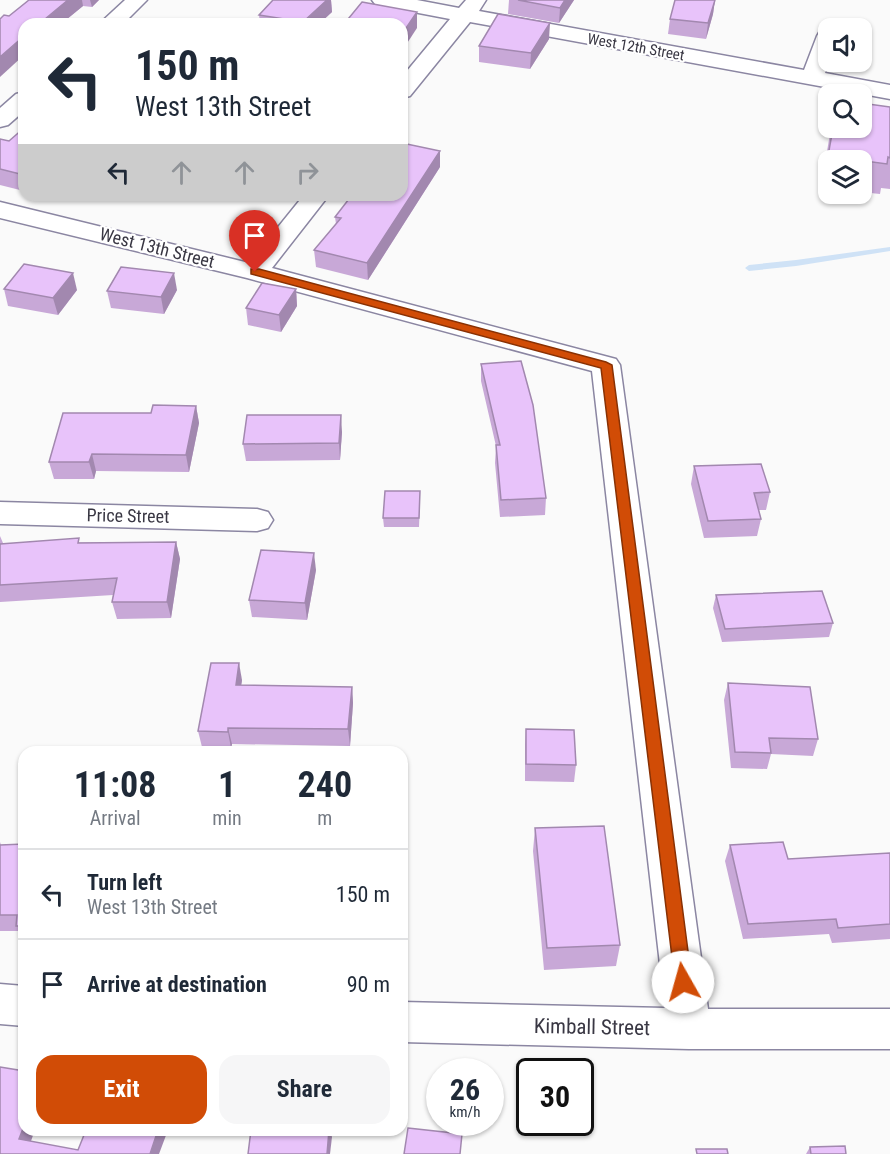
<!DOCTYPE html>
<style>
body{margin:0;font-family:"Roboto Condensed",sans-serif;background:#f6f6f7;color:#1f2937;height:100vh;display:flex;flex-direction:column;font-size:22px;white-space:nowrap}
*{box-sizing:border-box;margin:0}
p{font-size:20px;color:#747a83}
.icon{flex:none;width:33px;height:33px;fill:none;stroke:currentColor;stroke-width:2;stroke-linecap:round;stroke-linejoin:round}
.map{position:relative;flex:1;overflow:hidden}
.panel{position:absolute;left:18px;top:746px;width:390px;height:390px;display:flex;flex-direction:column;background:#fff;border-radius:18px;box-shadow:0 2px 4px #0004}
.panel>*{flex:none}
.top-card{position:absolute;left:18px;top:18px;width:390px;height:183px;border-radius:18px;box-shadow:0 2px 4px #0004;background:#fff;color:#1f2937;overflow:hidden}
.fabs{position:absolute;left:818px;top:18px;display:grid;gap:12px}
.fabs a{display:grid;place-items:center;width:54px;height:54px;border-radius:12px;background:#fff;box-shadow:0 2px 4px #0004;font-size:30px}
.speed{position:absolute;left:426px;top:1058px;display:flex;gap:12px;font-size:30px;font-weight:700;text-align:center}
.speed>*{display:grid;place-content:center;width:78px;height:78px;border-radius:50%;background:#fff;box-shadow:0 2px 4px #0004;line-height:1}
.speed small{font-size:15px;font-weight:400}
.speed .limit{border:3px solid #111;border-radius:9px;background:#fff;color:#111}
.pin{position:absolute;display:grid;place-items:center;width:51px;height:51px;color:#fff;margin:-62px -26px;border-radius:50% 50% 50% 0;rotate:-45deg;box-shadow:0 0 6px #0007}
.pin .icon{rotate:45deg}
.me{position:absolute;width:66px;margin:-33px;rotate:353deg;stroke-linejoin:round;filter:drop-shadow(0 0 4px #0008)}
.turn{display:flex;align-items:center;gap:21px;height:126px;padding:0 18px;font-size:27px}
.turn .icon{width:78px;height:78px;stroke-width:2.5}
.turn b{display:block;font-size:42px;line-height:51px}
.lanes{display:flex;align-items:center;height:57px;padding:0 18px;background:#0003;justify-content:center;gap:30px;direction:ltr}
.lanes .off{opacity:.35}
.eta{display:flex;justify-content:space-evenly;align-items:center;height:102px;text-align:center}
.eta b{font-size:36px;font-weight:700;line-height:42px}
.primary-button{display:flex;gap:12px;margin-top:auto;padding:12px 18px}
.primary-button a{flex:1;height:69px;border-radius:18px;background:#d14c06;color:#fff;font-size:24px;font-weight:700;line-height:69px;text-align:center}
.primary-button a+a{background:#f6f6f7;color:#1f2937}
ul{padding:0;list-style:none}
li{display:flex;align-items:center;gap:18px;height:90px;padding:0 18px;border-top:2px solid #e0e1e3}
li div{flex:1}
li b{display:block;font-size:22px}
li em{font-style:normal}
.map>svg:first-child{display:block}
</style>
<div class="map">
<svg width="890" height="1154" viewBox="0 0 890 1154">
<rect width="100%" height="100%" fill="#fafafa"/>
<g fill="none" stroke-linecap="round" stroke-linejoin="round">
<polygon fill="#cfe2f6" fill-rule="evenodd" points="890,247 890,251 796,266 749,271 745,268 749,265 796,260"/>
<g stroke="#8b86a2" stroke-width="3">
<g id="minor">
<polygon points="125,0 147,0 123,24 99,24"/>
<polygon points="372,0 417,0 459,8 466,0 486,0 479,11 804,70 817,36 820,31 828,30 829,62 825,73 890,85 890,99 470,22 410,96 402,98 402,77 450,19 382,6 375,4"/>
<polygon points="24,92 24,111 8,125 0,127 0,108 16,94"/>
<polygon points="304,195 329,195 272,268 616,359 620,365 708,1009 890,1009 890,1049 689,1049 402,1042 402,1002 665,1008 592,371 247,278 0,218 0,202 249,263"/>
<polygon points="0,502 257,509 268,512 273,520 268,528 257,531 0,524"/>
<polygon points="0,984 24,986 24,1026 0,1024"/>
</g>
</g>
<use href="#minor" fill="#fff" fill-rule="evenodd"/>
</g>
<g fill="#c8a8d7">
<polygon points="29,0 99,0 92,7 83,6 61,24 24,24 9,16"/>
<polygon points="273,0 331,0 332,12 319,24 260,24 259,15"/>
<polygon points="509,0 574,0 559,23 508,14"/>
<polygon points="715,0 713,14 706,39 668,34 670,19"/>
<polygon points="549,39 530,69 479,62 479,46"/>
<polygon points="890,107 890,189 881,188 880,194 861,192 861,160 828,160 828,187 821,186 831,128 861,128"/>
<polygon points="24,128 24,191 0,185 0,139 9,141"/>
<polygon points="440,167 368,280 316,267 314,250 336,224 335,217"/>
<polygon points="4,289 77,290 58,315 8,306"/>
<polygon points="296,289 297,306 281,332 248,325 246,308"/>
<polygon points="177,290 164,314 111,308 107,291"/>
<polygon points="481,364 546,498 545,515 500,517 495,463 496,446 481,381"/>
<polygon points="196,406 199,423 189,472 96,471 94,479 54,479 49,462 151,413"/>
<polygon points="342,432 340,460 246,461 243,444"/>
<polygon points="694,466 770,492 766,510 759,510 761,519 757,536 704,538 691,484"/>
<polygon points="420,500 419,527 384,527 383,518"/>
<polygon points="0,536 3,543 176,542 180,559 171,618 117,619 112,602 113,595 0,602"/>
<polygon points="316,570 307,620 252,617 249,600"/>
<polygon points="716,595 833,623 829,637 722,642 713,608"/>
<polygon points="242,680 241,685 352,687 353,703 350,746 232,744 231,748 202,747 198,731"/>
<polygon points="728,683 818,739 813,756 771,754 767,769 731,768 724,700"/>
<polygon points="526,729 576,765 574,782 525,781 525,745"/>
<polygon points="535,828 620,945 616,966 544,970 533,851"/>
<polygon points="0,842 1,845 24,844 24,941 23,941 18,931 0,931"/>
<polygon points="730,845 788,859 890,853 890,939 832,943 829,934 743,939 725,861"/>
<polygon points="810,1147 846,1154 806,1154"/>
</g>
<g fill="#a288af">
<polygon points="68,0 82,0 83,6 61,24 39,24"/>
<polygon points="90,0 99,0 92,7"/>
<polygon points="327,0 331,0 332,12 319,24 303,24 303,22"/>
<polygon points="565,0 574,0 559,23 560,8"/>
<polygon points="715,0 713,14 706,39 708,23"/>
<polygon points="417,12 417,28 402,51 402,34"/>
<polygon points="550,23 549,39 530,69 531,53"/>
<polygon points="24,36 24,55 0,77 0,57"/>
<polygon points="440,151 440,167 368,280 367,263"/>
<polygon points="73,273 77,290 58,315 53,298"/>
<polygon points="174,273 177,290 164,314 161,297"/>
<polygon points="296,289 297,306 281,332 279,315"/>
<polygon points="196,406 199,423 189,472 186,455"/>
<polygon points="341,415 342,432 340,460 339,443"/>
<polygon points="92,454 96,471 94,479 89,462"/>
<polygon points="176,542 180,559 171,618 167,602"/>
<polygon points="314,553 316,570 307,620 305,603"/>
<polygon points="239,663 242,680 239,702 236,685"/>
<polygon points="352,687 353,703 350,746 348,729"/>
<polygon points="228,728 232,744 231,748 228,732"/>
<polygon points="24,1126 24,1130 35,1130 27,1152 19,1139"/>
<polygon points="158,1130 168,1130 159,1154 150,1154"/>
<polygon points="329,1130 330,1130 332,1137 330,1154 327,1154"/>
</g>
<g fill="#e8c3fa" stroke="#a288af" stroke-width="1.5">
<polygon points="29,0 68,0 39,24 24,24 24,36 0,57 0,19 4,15 9,16"/>
<polygon points="273,0 327,0 303,22 259,15"/>
<polygon points="518,0 565,0 560,8"/>
<polygon points="675,0 715,0 708,23 670,19"/>
<polygon points="362,2 417,12 402,34 402,24 344,24"/>
<polygon points="498,14 550,23 531,53 479,46"/>
<polygon points="861,103 890,107 890,158 888,157 887,164 828,156 833,128 861,128"/>
<polygon points="24,128 24,175 0,169 0,139 9,141"/>
<polygon points="402,143 440,151 367,263 314,250 341,218 335,217 352,195 402,195"/>
<polygon points="24,264 73,273 53,298 4,289"/>
<polygon points="121,267 174,273 161,297 107,291"/>
<polygon points="262,283 296,289 279,315 246,308"/>
<polygon points="521,361 533,405 546,498 501,500 496,445 500,445 481,364"/>
<polygon points="153,405 196,406 186,455 92,454 89,462 49,462 63,413 151,413"/>
<polygon points="247,415 341,415 339,443 243,444"/>
<polygon points="761,464 770,492 754,493 761,519 708,521 694,466"/>
<polygon points="385,491 420,491 419,518 383,518"/>
<polygon points="79,538 78,543 176,542 167,602 112,602 117,578 0,585 0,544"/>
<polygon points="261,550 314,553 305,603 249,600"/>
<polygon points="822,591 833,623 725,629 716,595"/>
<polygon points="211,663 239,663 236,685 352,687 348,729 228,728 228,732 198,731"/>
<polygon points="728,683 810,687 818,739 769,738 771,753 735,752"/>
<polygon points="526,729 574,730 576,765 526,764"/>
<polygon points="604,826 620,945 547,948 535,828"/>
<polygon points="783,842 788,859 890,853 890,924 838,928 836,919 748,924 730,845"/>
<polygon points="24,844 24,926 16,926 17,915 0,915 0,845"/>
<polygon points="0,1067 24,1071 24,1126 19,1139 78,1150 86,1130 158,1130 150,1154 0,1154"/>
<polygon points="408,1128 462,1134 460,1154 404,1154"/>
<polygon points="251,1130 329,1130 327,1154 248,1154"/>
<polygon points="845,1146 846,1154 811,1154 810,1147"/>
<polygon points="696,1149 727,1149 728,1154 697,1154"/>
</g>
<polygon fill="#d14c06" stroke="#883104" stroke-width="1.5" points="251,269 259,269 606,362 612,365 692,982 689,987 683,990 677,987 675,982 601,368 251,274"/>
<g text-anchor="middle" stroke-width="4.5" stroke-linejoin="round" paint-order="stroke">
<g font-size="15" fill="#393743" stroke="#fff">
<text transform="translate(636 47) rotate(10)" y="5">West 12th Street</text>
</g>
<g font-size="18" fill="#393743" stroke="#fff">
<text transform="translate(157 248) rotate(14)" y="6">West 13th Street</text>
<text transform="translate(128 516) rotate(1)" y="6">Price Street</text>
</g>
<g font-size="21" fill="#393743" stroke="#fff">
<text transform="translate(592 1027) rotate(1)" y="7">Kimball Street</text>
</g>
</g>
</svg>
<div class="fabs">
<a><svg class="icon" aria-label="sound" viewBox="0 0 24 24"><path d="M4 9h4l5-4v14l-5-4H4zM17 9q2 3 0 6"/></svg></a>
<a><svg class="icon" aria-label="search" viewBox="0 0 24 24"><circle cx="10" cy="10" r="6"/><path d="M15 15l6 6"/></svg></a>
<a><svg class="icon" aria-label="layers" viewBox="0 0 24 24"><path d="M12 4l9 5-9 5-9-5zM3 14l9 5 9-5"/></svg></a>
</div>
<div class="speed"><div>26<small>km/h</small></div><div class="limit">30</div></div>
<div class="pin" style="left:255px;top:272px;background:#d93025"><svg class="icon" aria-label="arrive" viewBox="0 0 24 24"><path d="M6 21V4h12l-3 4 3 4H6"/></svg></div>
<svg class="me" style="left:683px;top:982px" viewBox="-20 -20 40 40"><circle r="19" fill="#fff"/><path d="M0-13L10 11 0 6-10 11z" fill="#d14c06"/></svg>
<div class="top-card">
<div class="turn"><svg class="icon" aria-label="left" viewBox="0 0 24 24"><path d="M17 20v-9H6M10 6l-5 5 5 5"/></svg><div><b>150 m</b>West 13th Street</div></div>
<div class="lanes"><svg class="icon" aria-label="left" viewBox="0 0 24 24"><path d="M17 20v-9H6M10 6l-5 5 5 5"/></svg><svg class="icon off" aria-label="ahead" viewBox="0 0 24 24"><path d="M12 20V5M6 11l6-6 6 6"/></svg><svg class="icon off" aria-label="ahead" viewBox="0 0 24 24"><path d="M12 20V5M6 11l6-6 6 6"/></svg><svg class="icon off" aria-label="right" viewBox="0 0 24 24"><path d="M7 20v-9h11M14 6l5 5-5 5"/></svg></div>
</div>
<section class="panel">
<div class="eta">
<div><b>11:08</b><p>Arrival</p></div>
<div><b>1</b><p>min</p></div>
<div><b>240</b><p>m</p></div>
</div>
<ul>
<li><svg class="icon" aria-label="left" viewBox="0 0 24 24"><path d="M17 20v-9H6M10 6l-5 5 5 5"/></svg><div><b>Turn left</b><p>West 13th Street</p></div><em>150 m</em></li>
<li><svg class="icon" aria-label="arrive" viewBox="0 0 24 24"><path d="M6 21V4h12l-3 4 3 4H6"/></svg><div><b>Arrive at destination</b></div><em>90 m</em></li>
</ul>
<div class="primary-button"><a>Exit</a><a>Share</a></div>
</section>
</div>
